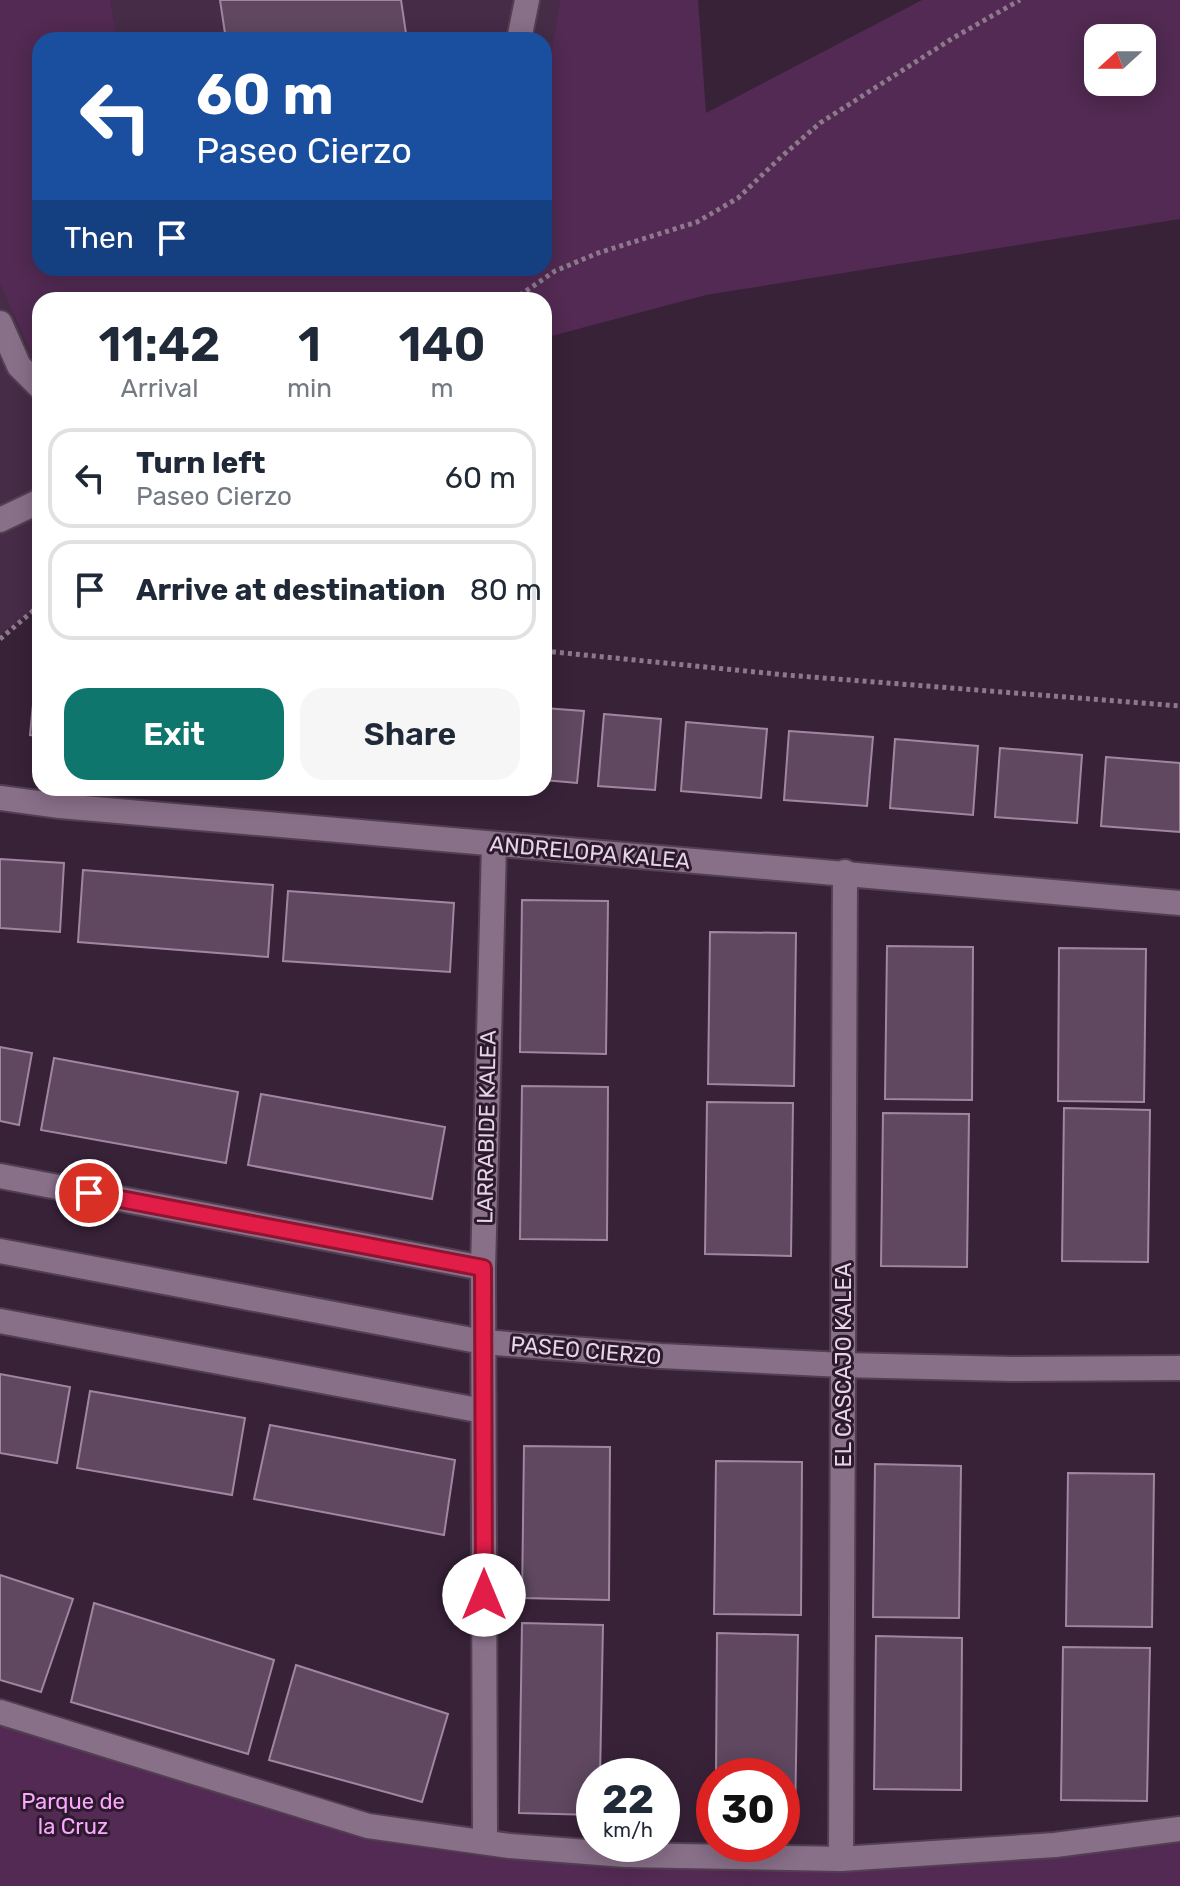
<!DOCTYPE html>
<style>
body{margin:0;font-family:Rubik,sans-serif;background:#f6f6f7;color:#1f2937;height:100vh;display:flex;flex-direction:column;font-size:30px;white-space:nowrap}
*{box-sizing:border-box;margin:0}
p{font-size:26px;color:#747a83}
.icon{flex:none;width:44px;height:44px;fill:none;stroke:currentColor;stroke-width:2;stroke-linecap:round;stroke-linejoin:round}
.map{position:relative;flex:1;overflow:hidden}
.side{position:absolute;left:32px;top:292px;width:520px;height:504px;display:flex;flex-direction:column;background:#fff;border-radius:24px;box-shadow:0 4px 20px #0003}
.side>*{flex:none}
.hud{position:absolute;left:32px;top:32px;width:520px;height:244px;border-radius:24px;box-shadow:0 4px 20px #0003;background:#1a4fa0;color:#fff;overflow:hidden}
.needle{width:52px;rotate:249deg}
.fabs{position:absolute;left:1084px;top:24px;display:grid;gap:16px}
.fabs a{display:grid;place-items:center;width:72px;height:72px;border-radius:16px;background:#fff;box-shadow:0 4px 20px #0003;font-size:40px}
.speed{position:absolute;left:576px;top:1758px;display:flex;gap:16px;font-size:40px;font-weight:700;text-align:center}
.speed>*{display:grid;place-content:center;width:104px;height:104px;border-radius:50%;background:#fff;box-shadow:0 4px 20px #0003;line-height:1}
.speed small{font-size:20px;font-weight:400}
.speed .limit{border:12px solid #d22;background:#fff;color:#111}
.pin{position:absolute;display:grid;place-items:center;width:68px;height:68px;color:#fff;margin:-34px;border:4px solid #fff;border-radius:50%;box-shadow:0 2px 8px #0007}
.me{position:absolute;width:88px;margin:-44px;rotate:0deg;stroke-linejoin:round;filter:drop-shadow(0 0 6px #0008)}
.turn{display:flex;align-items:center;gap:28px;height:168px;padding:0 32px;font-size:36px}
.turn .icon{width:104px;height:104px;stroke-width:2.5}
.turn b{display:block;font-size:56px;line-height:68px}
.then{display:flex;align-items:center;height:76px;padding:0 32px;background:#0003;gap:16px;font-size:30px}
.eta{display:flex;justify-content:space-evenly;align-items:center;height:136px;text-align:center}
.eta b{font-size:48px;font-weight:600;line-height:56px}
.cta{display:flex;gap:16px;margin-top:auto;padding:16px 32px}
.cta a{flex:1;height:92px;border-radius:24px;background:#0f766e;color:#fff;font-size:32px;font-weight:600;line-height:92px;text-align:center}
.cta a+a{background:#f6f6f7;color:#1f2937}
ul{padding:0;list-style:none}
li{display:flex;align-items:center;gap:24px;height:100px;margin:0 16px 12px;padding:0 16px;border:4px solid #e0e1e3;border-radius:24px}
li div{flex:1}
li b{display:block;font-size:30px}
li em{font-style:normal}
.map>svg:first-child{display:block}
</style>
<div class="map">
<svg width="1180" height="1886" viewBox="0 0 1180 1886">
<rect width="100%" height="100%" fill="#382238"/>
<path fill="#462c47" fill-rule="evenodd" d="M0,0H698L536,300H40V605L0,635ZM40,40H544V268H40Z"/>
<g fill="#522a53" fill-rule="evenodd">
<path d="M0,0H110L117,40H40V268H262L263,271L282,268H544V104L560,0H698L706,113L922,0H1180V219L706,295L544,338V300H40V349L30,350L0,283ZM1098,38H1142V82H1098Z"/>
<polygon points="0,1716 368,1826 841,1859 1180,1829 1180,1886 0,1886"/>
</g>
<g fill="#5f4860" stroke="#a186a1" stroke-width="2">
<polygon points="220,0 401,0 407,40 226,40"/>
<polygon points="37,663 40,664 40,736 30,735"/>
<polygon points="544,708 584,711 577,783 544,780"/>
<polygon points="604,714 661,719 655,790 598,786"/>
<polygon points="686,722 767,729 761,798 681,791"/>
<polygon points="789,731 873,737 867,806 784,800"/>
<polygon points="895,739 978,746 973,815 890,808"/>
<polygon points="1000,748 1082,755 1077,823 995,817"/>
<polygon points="1106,757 1180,763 1180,832 1101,826"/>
<polygon points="0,859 64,863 60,932 0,928"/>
<polygon points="83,870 273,885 268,957 78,942"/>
<polygon points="288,891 454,903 450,972 283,961"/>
<polygon points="522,900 608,901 606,1054 520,1052"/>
<polygon points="710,932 796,933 794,1086 708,1084"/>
<polygon points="887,946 973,947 972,1100 885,1099"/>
<polygon points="1059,948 1146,949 1144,1102 1058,1101"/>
<polygon points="0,1047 32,1053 19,1125 0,1121"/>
<polygon points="54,1058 238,1092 226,1163 41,1130"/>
<polygon points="522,1086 608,1087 607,1240 520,1239"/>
<polygon points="261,1094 445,1127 432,1199 248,1165"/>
<polygon points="707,1102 793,1103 791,1256 705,1254"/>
<polygon points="1064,1108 1150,1110 1148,1262 1062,1261"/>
<polygon points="883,1113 969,1114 967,1267 881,1266"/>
<polygon points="0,1374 70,1387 57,1463 0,1453"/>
<polygon points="90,1391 245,1418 232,1495 77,1468"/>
<polygon points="270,1425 455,1460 444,1535 254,1499"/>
<polygon points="524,1446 610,1447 609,1600 522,1598"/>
<polygon points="716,1461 802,1462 801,1615 714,1614"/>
<polygon points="875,1464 961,1466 959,1618 873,1617"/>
<polygon points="1068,1473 1154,1474 1152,1627 1066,1626"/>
<polygon points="0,1575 73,1599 41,1692 0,1680"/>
<polygon points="94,1603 274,1660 248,1754 71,1702"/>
<polygon points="522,1623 603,1625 600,1776 594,1776 594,1815 519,1813"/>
<polygon points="717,1633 798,1635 795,1825 782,1824 782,1776 716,1776"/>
<polygon points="876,1636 962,1638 961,1790 874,1789"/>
<polygon points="1063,1647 1150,1648 1147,1801 1061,1800"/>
<polygon points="296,1665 448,1714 422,1802 269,1760"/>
</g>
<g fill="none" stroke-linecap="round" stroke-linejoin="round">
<g stroke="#524052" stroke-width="28">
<g id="minor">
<polyline points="519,40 527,0"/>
<polyline points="0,323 19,366 40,387"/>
<polyline points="0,520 40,501"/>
<polyline points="0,798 60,806 1180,903"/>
<polyline points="0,1176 483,1268"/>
<polyline points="0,1251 483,1342 661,1356 843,1365 1012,1369 1180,1368"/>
<polyline points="0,1321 483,1411"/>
<polyline points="0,1712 368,1826 510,1846 625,1855 841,1859 1055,1845 1180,1829"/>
<polyline points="485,1842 483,1268 494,845"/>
<polyline points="841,1859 845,872"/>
</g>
</g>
<g stroke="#8c7a8c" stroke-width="5" stroke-dasharray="4 4" stroke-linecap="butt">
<polyline points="513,300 555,271 598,253 697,222 738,198 781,157 820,123 953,38 1020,0"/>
<polyline points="0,639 40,605"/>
<polyline points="544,651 786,675 1180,706"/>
</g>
<use href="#minor" stroke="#897089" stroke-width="24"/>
</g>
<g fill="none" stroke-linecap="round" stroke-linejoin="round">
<g stroke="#92132f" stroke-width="20">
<polyline id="route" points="89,1193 483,1268 484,1595"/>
</g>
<use href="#route" stroke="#e11d48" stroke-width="14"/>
</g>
<g text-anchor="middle" stroke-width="6" stroke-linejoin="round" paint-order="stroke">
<g font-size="22" fill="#e4d6e4" stroke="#2d192e">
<text transform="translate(590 852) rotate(5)" y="8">ANDRELOPA KALEA</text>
<text transform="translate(486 1127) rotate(-89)" y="8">LARRABIDE KALEA</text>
<text transform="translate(586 1350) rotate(5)" y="8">PASEO CIERZO</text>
<text transform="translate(843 1365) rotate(-90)" y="8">EL CASCAJO KALEA</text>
</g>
<g font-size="22" fill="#faa8fd" stroke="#2d192e">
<text x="73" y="1809">Parque de<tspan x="73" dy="25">la Cruz</tspan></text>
</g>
</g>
</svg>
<div class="fabs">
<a><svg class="needle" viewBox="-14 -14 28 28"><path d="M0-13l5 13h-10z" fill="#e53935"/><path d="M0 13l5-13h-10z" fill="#747a83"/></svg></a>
</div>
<div class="speed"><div>22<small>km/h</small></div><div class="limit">30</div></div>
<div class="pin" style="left:89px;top:1193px;background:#d93025"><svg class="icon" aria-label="arrive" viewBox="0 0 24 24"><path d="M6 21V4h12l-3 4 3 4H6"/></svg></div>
<svg class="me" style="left:484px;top:1595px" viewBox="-20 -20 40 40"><circle r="19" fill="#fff"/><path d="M0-13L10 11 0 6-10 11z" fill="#e11d48"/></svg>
<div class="hud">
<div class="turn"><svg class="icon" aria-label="left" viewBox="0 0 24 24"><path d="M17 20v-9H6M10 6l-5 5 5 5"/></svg><div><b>60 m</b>Paseo Cierzo</div></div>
<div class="then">Then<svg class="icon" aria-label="arrive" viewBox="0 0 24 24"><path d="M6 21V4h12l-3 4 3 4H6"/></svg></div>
</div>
<section class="side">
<div class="eta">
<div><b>11:42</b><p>Arrival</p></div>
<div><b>1</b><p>min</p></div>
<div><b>140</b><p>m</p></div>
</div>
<ul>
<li><svg class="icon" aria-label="left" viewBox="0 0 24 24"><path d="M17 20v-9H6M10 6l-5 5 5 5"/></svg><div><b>Turn left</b><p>Paseo Cierzo</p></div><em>60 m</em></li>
<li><svg class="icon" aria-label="arrive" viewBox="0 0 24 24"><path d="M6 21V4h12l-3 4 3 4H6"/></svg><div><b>Arrive at destination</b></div><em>80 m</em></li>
</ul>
<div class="cta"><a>Exit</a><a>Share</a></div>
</section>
</div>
